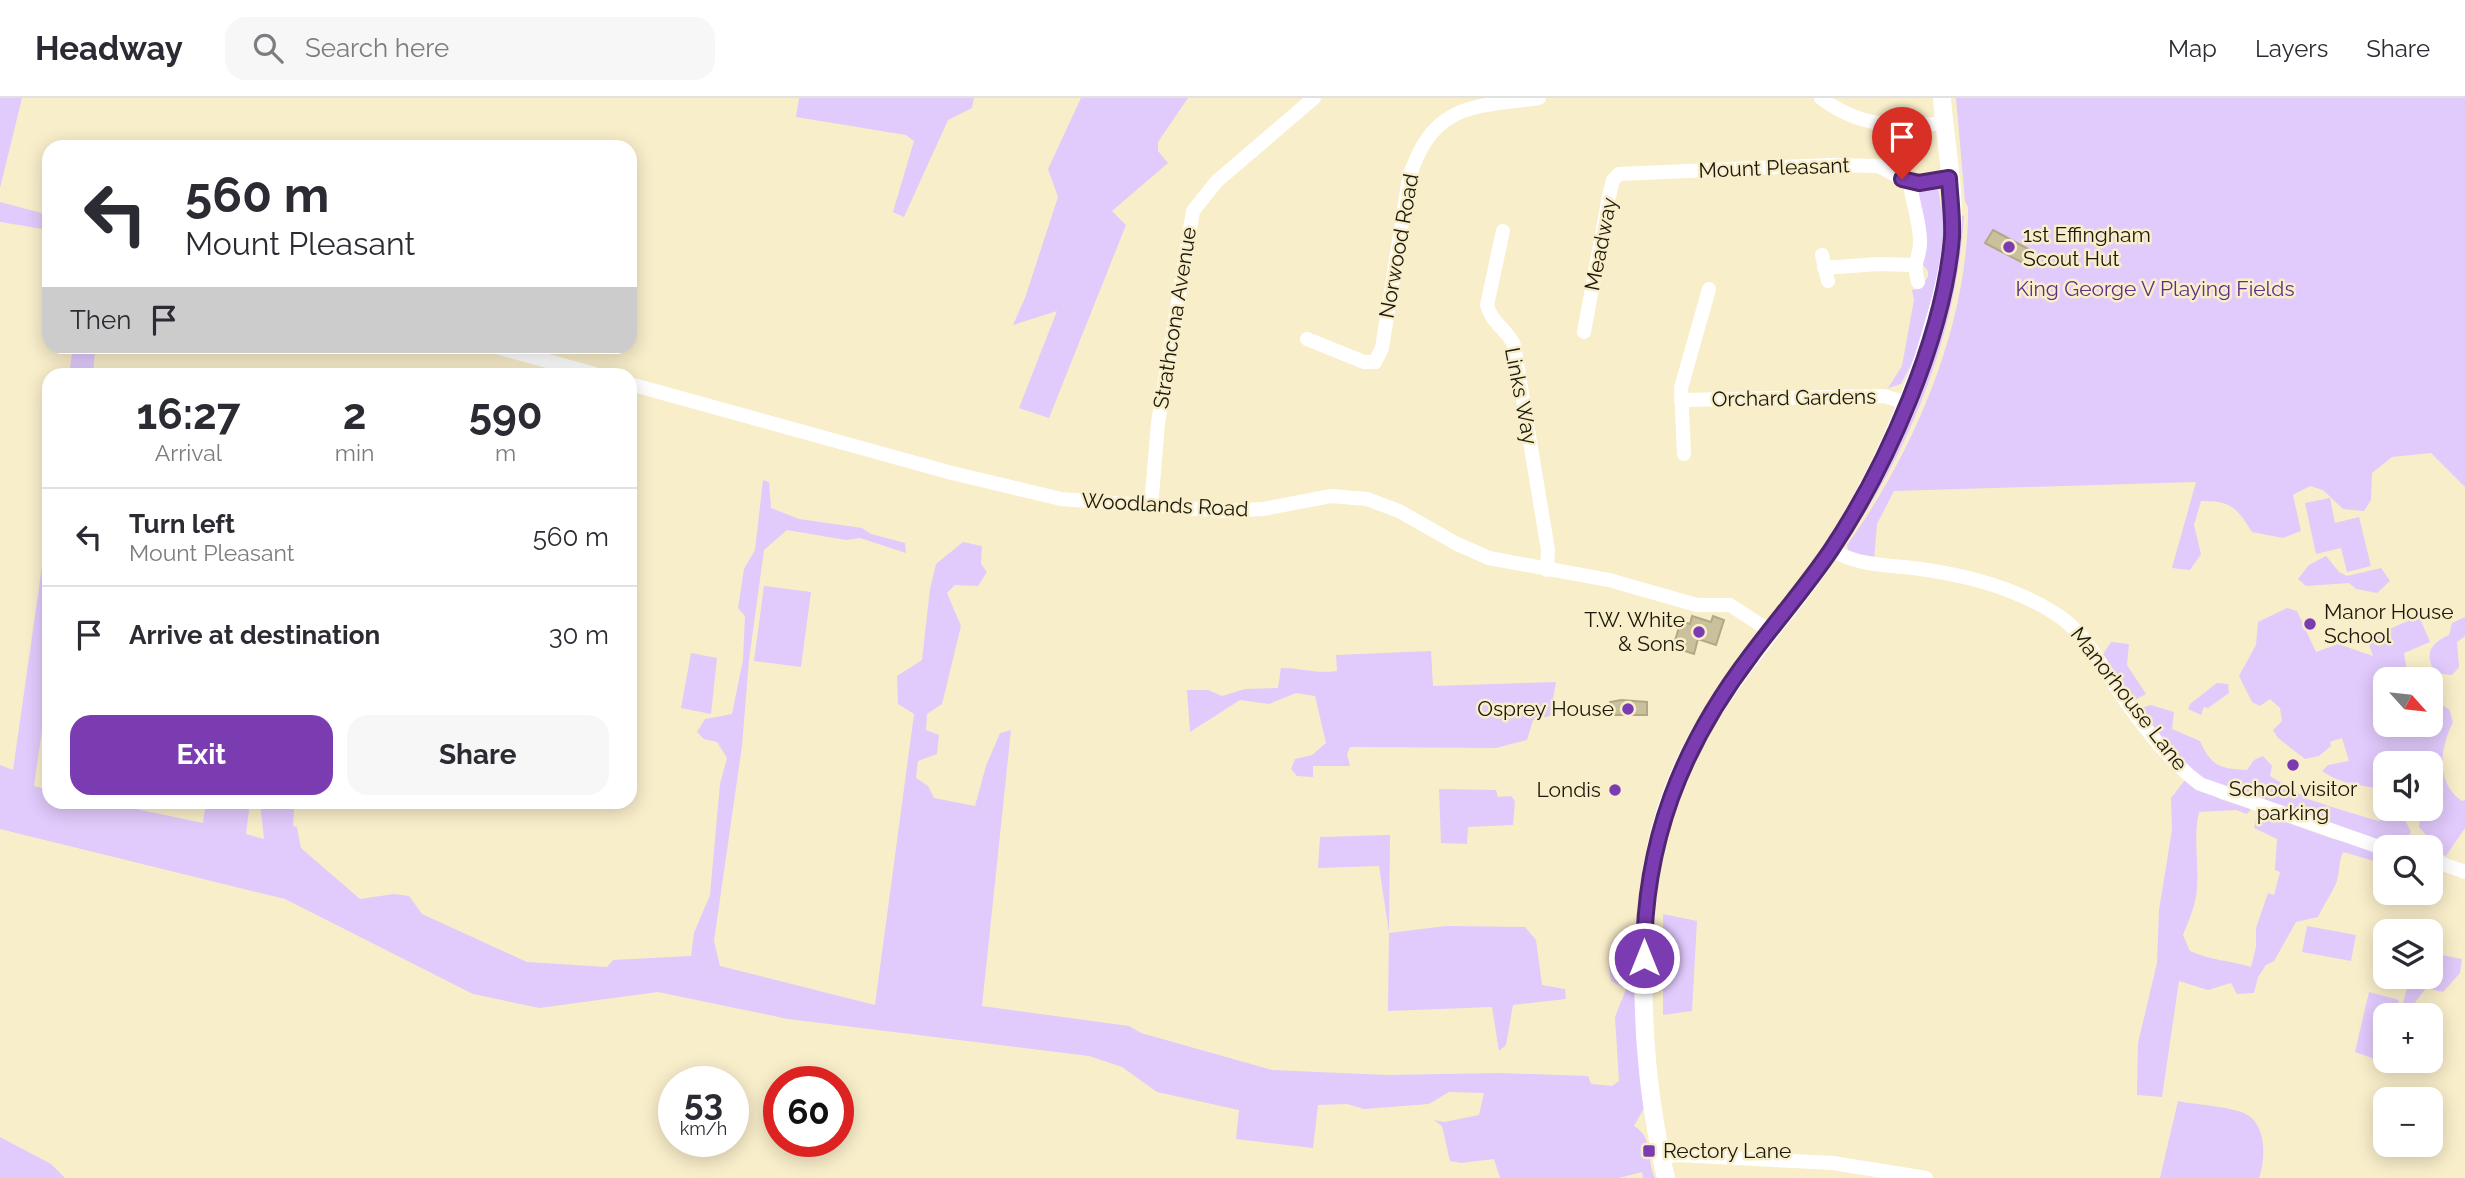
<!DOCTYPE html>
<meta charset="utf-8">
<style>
body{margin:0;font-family:Raleway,sans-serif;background:#f7f7f7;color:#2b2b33;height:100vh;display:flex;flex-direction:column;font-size:26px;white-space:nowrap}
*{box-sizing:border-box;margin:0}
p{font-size:23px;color:#7c7c81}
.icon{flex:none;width:38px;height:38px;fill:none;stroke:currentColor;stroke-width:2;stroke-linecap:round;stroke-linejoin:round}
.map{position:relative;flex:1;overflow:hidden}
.drawer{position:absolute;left:42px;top:270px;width:595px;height:441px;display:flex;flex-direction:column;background:#fff;border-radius:21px;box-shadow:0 4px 18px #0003}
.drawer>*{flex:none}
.hud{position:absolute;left:42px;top:42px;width:595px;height:214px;border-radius:21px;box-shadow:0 4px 18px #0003;background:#fff;color:#2b2b33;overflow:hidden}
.needle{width:46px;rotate:117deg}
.tools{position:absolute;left:2373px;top:569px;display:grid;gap:14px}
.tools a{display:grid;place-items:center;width:70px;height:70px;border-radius:14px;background:#fff;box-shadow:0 4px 18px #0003;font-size:35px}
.speed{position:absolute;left:658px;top:968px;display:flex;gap:14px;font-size:35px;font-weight:700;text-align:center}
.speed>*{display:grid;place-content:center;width:91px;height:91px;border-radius:50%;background:#fff;box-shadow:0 4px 18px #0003;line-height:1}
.speed small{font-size:18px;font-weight:400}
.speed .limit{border:10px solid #d22;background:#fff;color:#111}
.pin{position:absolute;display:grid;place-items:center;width:60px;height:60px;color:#fff;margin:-72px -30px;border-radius:50% 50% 50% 0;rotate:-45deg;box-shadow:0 0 7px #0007}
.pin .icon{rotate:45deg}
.me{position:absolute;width:77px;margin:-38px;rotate:0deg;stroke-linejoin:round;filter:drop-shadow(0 0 5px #0008)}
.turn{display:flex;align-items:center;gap:24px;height:147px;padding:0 28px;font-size:32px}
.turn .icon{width:91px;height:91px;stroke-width:2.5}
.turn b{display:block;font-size:49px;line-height:60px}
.then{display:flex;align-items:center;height:66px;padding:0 28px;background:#0003;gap:14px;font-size:26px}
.eta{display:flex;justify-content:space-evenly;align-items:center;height:119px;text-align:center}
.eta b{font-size:42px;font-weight:700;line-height:49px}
.primary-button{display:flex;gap:14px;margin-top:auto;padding:14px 28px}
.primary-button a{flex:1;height:80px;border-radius:21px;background:#7c3cb1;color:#fff;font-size:28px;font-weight:700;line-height:80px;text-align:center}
.primary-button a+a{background:#f7f7f7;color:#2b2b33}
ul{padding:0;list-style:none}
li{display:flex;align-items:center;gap:21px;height:98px;padding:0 28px;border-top:2px solid #e1e1e2}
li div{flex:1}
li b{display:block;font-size:26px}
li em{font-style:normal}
header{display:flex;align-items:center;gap:42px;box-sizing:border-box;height:98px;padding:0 35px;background:#fff;border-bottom:2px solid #e1e1e2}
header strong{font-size:33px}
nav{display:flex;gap:38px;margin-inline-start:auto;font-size:24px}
.search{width:490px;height:63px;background:#f7f7f7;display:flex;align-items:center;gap:18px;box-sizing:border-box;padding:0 24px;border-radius:21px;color:#7c7c81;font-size:26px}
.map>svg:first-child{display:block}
</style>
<header>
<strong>Headway</strong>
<div class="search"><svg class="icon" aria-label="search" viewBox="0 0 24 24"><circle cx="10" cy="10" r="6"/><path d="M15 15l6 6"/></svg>Search here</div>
<nav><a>Map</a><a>Layers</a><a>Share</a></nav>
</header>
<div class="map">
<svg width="2465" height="1080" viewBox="0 0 2465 1080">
<rect width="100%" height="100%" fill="#f9eeca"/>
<g fill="#e1cafc">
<polygon points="0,0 22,0 0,90"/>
<polygon points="799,0 974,0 972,10 948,22 904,119 893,114 914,43 906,37 796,19"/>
<polygon points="1081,0 1188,0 1158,44 1158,53 1168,65 1112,113 1126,127 1049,320 1019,310 1057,213 1013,227 1025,200 1058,99 1048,71"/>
<path d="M1956,0H2465V389L2431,355L2392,359L2372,375L2371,402L2364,413L2343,411L2323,392L2310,388L2293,397L2301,433L2283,440L2252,434C2237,410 2231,402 2201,403L2194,427L2201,456L2190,472L2172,470L2196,384L1894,393L1877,426L1874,463L1848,452L1847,447C1914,354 1969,226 1968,109L1965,103Z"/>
<polygon points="1932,87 1938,90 1941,109 1942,93 1945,98 1945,144 1937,187 1905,290 1903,290 1910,268 1901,286 1888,290 1902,268 1914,202 1912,192 1918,191 1928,179 1928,173 1923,167 1916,97 1925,88"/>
<polygon points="0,104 49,117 49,132 0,124"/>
<path d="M1959,116L1964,118C1957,232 1912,350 1846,443L1877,387Z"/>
<polygon points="73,249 95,252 93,276 69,276"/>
<path d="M763,382L769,384L771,410L799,421L862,430L871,436L905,445L906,455L860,440L846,442L787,432L764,452L749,562L742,648L714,843L720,868L875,907L914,616L898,606L897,578L922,562L930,491L936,466L963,444L982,448L981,466L987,474L978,488L955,487L947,495L961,528L942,606L927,616L926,632L939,637L937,656L918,663L916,680L928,688L934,700L975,708L986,668L1000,635L1011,632L982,908L1129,928L1141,935L1272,972L1387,977L1500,975L1588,978L1591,986L1612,988L1619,983L1615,919L1626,891L1611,883L1609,869L1612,845L1624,834H1634L1638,838V874L1632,880L1630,890H1639L1644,1010L1634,1028C1654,1039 1646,1062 1655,1080H1643L1642,1074L1619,1080H1500L1494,1061L1461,1065L1450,1063L1442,1028L1434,1022L1444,1024L1479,1017L1484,995L1449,994L1429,1006L1364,1011L1347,1006L1318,1007L1313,1050L1236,1041L1239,1012L1157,994L1122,969L1089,958L788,921L658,894L539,910L473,896L285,801L0,731V667L13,672L49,419V583L34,688L49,692V704H103L203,725L206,704H250L246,736L264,741L260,704H298L294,712L293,728L297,729L301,750L360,801L394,796L409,798L422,816L527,864L607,869L613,862L691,858L694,835L710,797L720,686L727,660L717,644L704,641L697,634L705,621L732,616L743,562L745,518L738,510L744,471L755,452Z"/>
<polygon points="2330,400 2335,425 2359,419 2371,468 2347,474 2341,450 2316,456 2305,405"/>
<polygon points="2326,458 2339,474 2347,478 2381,470 2390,483 2377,495 2356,491 2349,485 2306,488 2298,481 2309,467"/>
<polygon points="764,488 811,494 801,569 754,563"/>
<path d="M2287,510L2297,513L2316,554L2338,546L2373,558L2367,541L2419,518L2430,544L2404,555L2408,581H2385V626H2431V601L2449,611L2453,624C2440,650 2435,685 2462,703L2465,702V730L2446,758L2439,755L2441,749L2435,747L2419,729L2421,713L2417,711L2431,710V665H2385V693C2361,685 2345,689 2322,673L2328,667L2349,663L2342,640L2330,644L2331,648L2319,658L2305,661L2278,640L2273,632L2282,623L2280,610L2270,601L2260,608L2252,604L2239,578L2256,547L2258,524Z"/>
<path d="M2465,519V538L2457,544L2459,569L2452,577L2435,575C2425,556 2429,546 2449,537L2452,525Z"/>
<polygon points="2111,544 2129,546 2127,567 2146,596 2133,603 2102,558"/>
<path d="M1431,553L1433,588L1556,584L1550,618L1533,622L1527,642L1496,650L1350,649L1347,656L1350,668H1313V679L1297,678L1291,671L1295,661L1312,657L1326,645L1315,598L1296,595L1269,606L1240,602L1190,634L1187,592H1208L1222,598L1245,591L1278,590L1281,570C1301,570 1316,576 1337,573L1336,557Z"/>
<polygon points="691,555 717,560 711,616 681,610"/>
<polygon points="2217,585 2228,586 2229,595 2208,610 2204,609 2201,617 2188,611 2190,606"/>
<path d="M2151,607L2174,614L2172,631L2200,643C2211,668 2220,671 2247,672L2254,662L2263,658L2272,668L2270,678L2308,701L2332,709L2378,723L2395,718L2405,722L2411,734L2402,749L2322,726L2204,683L2189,671L2138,611Z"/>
<path d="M2185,682L2220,701L2251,711L2247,716L2236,712L2199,714C2193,739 2199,765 2197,790C2196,807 2189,822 2183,837L2190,853C2212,863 2229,862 2251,869L2256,849V830L2268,795L2274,797L2280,774L2275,772L2277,741L2254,730L2258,714L2330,740L2385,755V766L2343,754C2338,765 2340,778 2335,788C2330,798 2323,808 2318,819L2296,824L2274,863L2266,867L2258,879L2254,895L2237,896L2231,885L2208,892L2179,883L2162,999L2137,997L2138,945L2157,865L2159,812L2172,732L2171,700Z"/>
<polygon points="1439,691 1496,692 1498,699 1511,698 1515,703 1513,727 1468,729 1467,746 1441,745"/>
<polygon points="1390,737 1389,835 1446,828 1525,829 1536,842 1542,887 1565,891 1566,901 1513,907 1506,947 1499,953 1492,909 1388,913 1389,835 1379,768 1318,770 1320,739"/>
<polygon points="1663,816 1697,823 1692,913 1663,917"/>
<polygon points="2307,828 2356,837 2351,863 2302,854"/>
<polygon points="2431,855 2462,861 2460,875 2443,894 2426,890 2414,906 2410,917 2400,917 2410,879 2431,878"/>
<polygon points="2369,894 2399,902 2394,917 2385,917 2385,949 2381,963 2355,954"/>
<path d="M2178,1003C2197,1007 2227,1008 2244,1015C2267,1025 2266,1061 2259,1080H2160Z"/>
<polygon points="0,1039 51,1066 65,1080 0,1080"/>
</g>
<g fill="#cac09c" stroke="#b3a886" stroke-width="2">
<polygon points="1993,132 2030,152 2023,165 1985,145"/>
<polygon points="1692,518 1711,524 1713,518 1724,522 1716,547 1698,541 1694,556 1673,549 1681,523 1690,526"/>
<polygon points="1621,602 1647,604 1647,617 1609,617 1610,604"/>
</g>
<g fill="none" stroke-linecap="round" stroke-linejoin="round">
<g stroke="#fff" stroke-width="14">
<path d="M1821,0C1859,29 1897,30 1944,25"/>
<path d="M1910,85C1912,104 1921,126 1920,146C1919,165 1912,161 1918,184"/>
<path d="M1503,133L1487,207C1492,226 1507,231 1514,247L1548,452L1547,472"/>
<polyline points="1822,157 1828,183"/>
<polyline points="1824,170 1878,166 1914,167"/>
<polyline points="1584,234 1609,98 1613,82 1619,76 1829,67 1879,68 1910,85 1949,81"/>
<path d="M1307,241L1364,264H1375L1382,250L1409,80C1433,5 1472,9 1539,0"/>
<polyline points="493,248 595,276"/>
<polyline points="630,286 952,375 1061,401 1225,413 1263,411 1331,398 1367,401 1399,413 1457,446 1489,460 1609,482 1697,507 1730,507 1770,533"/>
<polyline points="1681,302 1884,298 1907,305"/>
<polyline points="1684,356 1681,290 1709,191"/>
<polyline points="1151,409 1158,325 1193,113 1217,83 1314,0"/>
<path d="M1831,452C1858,467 1883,467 1913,470C1962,476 2014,489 2056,516C2084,534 2098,562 2116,589C2137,621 2170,664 2200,686L2385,751"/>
<polyline points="2431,762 2465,774"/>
<polyline points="1661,1059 1677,1057 1833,1065 1926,1080"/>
</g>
<path stroke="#fff" stroke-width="18" d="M1666,1080C1639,966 1630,798 1674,689C1705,610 1758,552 1808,485C1859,416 1896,340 1924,258C1936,219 1948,180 1952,139C1956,94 1945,45 1942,0"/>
</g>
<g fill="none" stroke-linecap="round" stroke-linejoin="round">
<g stroke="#512773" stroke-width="18">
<path id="route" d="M1644,860C1644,744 1681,649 1751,557C1777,522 1806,489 1831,452C1887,368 1944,239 1952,139C1953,120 1950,99 1949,80L1919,85L1902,81"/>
</g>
<use href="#route" stroke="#7c3cb1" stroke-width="12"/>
</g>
<g fill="#7c3cb1" stroke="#f9eeca" stroke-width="2.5">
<circle cx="2009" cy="149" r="7"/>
<circle cx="2310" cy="526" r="7"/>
<circle cx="1699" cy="534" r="7"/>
<circle cx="1628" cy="611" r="7"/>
<circle cx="2293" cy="667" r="7"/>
<circle cx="1615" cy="692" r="7"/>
<rect x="1642" y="1046" width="14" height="14" rx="3.5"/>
</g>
<g text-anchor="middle" stroke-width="5" stroke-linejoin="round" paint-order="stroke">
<g font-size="21" fill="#1c180b" stroke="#f9eeca">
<text transform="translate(1774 70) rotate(-2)" y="7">Mount Pleasant</text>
<text transform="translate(1601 146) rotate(-79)" y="7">Meadway</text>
<text transform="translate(1399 148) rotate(-80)" y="7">Norwood Road</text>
<text transform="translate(1175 220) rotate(-81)" y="7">Strathcona Avenue</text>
<text transform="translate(1521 298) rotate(79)" y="7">Links Way</text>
<text transform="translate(1794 300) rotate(-1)" y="7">Orchard Gardens</text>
<text transform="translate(1165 407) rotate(3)" y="7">Woodlands Road</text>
<text transform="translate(2129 601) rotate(52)" y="7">Manorhouse Lane</text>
</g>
<g font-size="21" fill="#1c180b" stroke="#f9eeca" text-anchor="start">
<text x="2023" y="144">1st Effingham<tspan x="2023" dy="24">Scout Hut</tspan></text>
<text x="2324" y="521">Manor House<tspan x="2324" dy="24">School</tspan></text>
<text x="1685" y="529" text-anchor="end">T.W. White<tspan x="1685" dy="24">&amp; Sons</tspan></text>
<text x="1614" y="618" text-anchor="end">Osprey House</text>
<text x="2293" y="698" text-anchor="middle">School visitor<tspan x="2293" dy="24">parking</tspan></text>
<text x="1601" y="699" text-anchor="end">Londis</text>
<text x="1663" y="1060">Rectory Lane</text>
</g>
<g font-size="21" fill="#5f2f88" stroke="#f9eeca">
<text x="2155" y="198">King George V Playing Fields</text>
</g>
</g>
</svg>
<div class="tools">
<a><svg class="needle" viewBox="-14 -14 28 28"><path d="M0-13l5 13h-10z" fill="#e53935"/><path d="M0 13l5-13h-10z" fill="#7c7c81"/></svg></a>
<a><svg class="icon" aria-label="sound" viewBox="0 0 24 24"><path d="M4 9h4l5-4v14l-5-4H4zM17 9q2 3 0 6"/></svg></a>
<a><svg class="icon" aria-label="search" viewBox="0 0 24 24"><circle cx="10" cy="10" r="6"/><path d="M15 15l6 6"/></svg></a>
<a><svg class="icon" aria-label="layers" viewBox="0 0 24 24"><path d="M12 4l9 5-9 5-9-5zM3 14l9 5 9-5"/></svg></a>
<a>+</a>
<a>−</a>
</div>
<div class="speed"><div>53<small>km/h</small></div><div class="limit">60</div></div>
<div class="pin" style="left:1902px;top:81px;background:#d93025"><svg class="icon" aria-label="arrive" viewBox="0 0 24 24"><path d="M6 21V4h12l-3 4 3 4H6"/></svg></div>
<svg class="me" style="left:1644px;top:860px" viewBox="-20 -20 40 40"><circle r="17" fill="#7c3cb1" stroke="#fff" stroke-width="3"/><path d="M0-11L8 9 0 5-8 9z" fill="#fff"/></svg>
<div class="hud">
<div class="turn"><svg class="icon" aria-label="left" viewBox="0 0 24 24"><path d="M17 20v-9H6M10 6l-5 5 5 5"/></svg><div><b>560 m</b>Mount Pleasant</div></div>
<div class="then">Then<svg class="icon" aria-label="arrive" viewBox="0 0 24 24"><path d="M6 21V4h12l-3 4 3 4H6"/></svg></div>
</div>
<section class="drawer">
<div class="eta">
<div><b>16:27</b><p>Arrival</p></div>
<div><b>2</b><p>min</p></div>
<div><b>590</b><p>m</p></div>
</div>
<ul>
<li><svg class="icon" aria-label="left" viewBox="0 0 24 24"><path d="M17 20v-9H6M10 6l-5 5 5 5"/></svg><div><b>Turn left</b><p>Mount Pleasant</p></div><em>560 m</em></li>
<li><svg class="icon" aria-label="arrive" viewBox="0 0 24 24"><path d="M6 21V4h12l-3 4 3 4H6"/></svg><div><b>Arrive at destination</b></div><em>30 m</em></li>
</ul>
<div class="primary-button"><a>Exit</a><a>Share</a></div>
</section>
</div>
